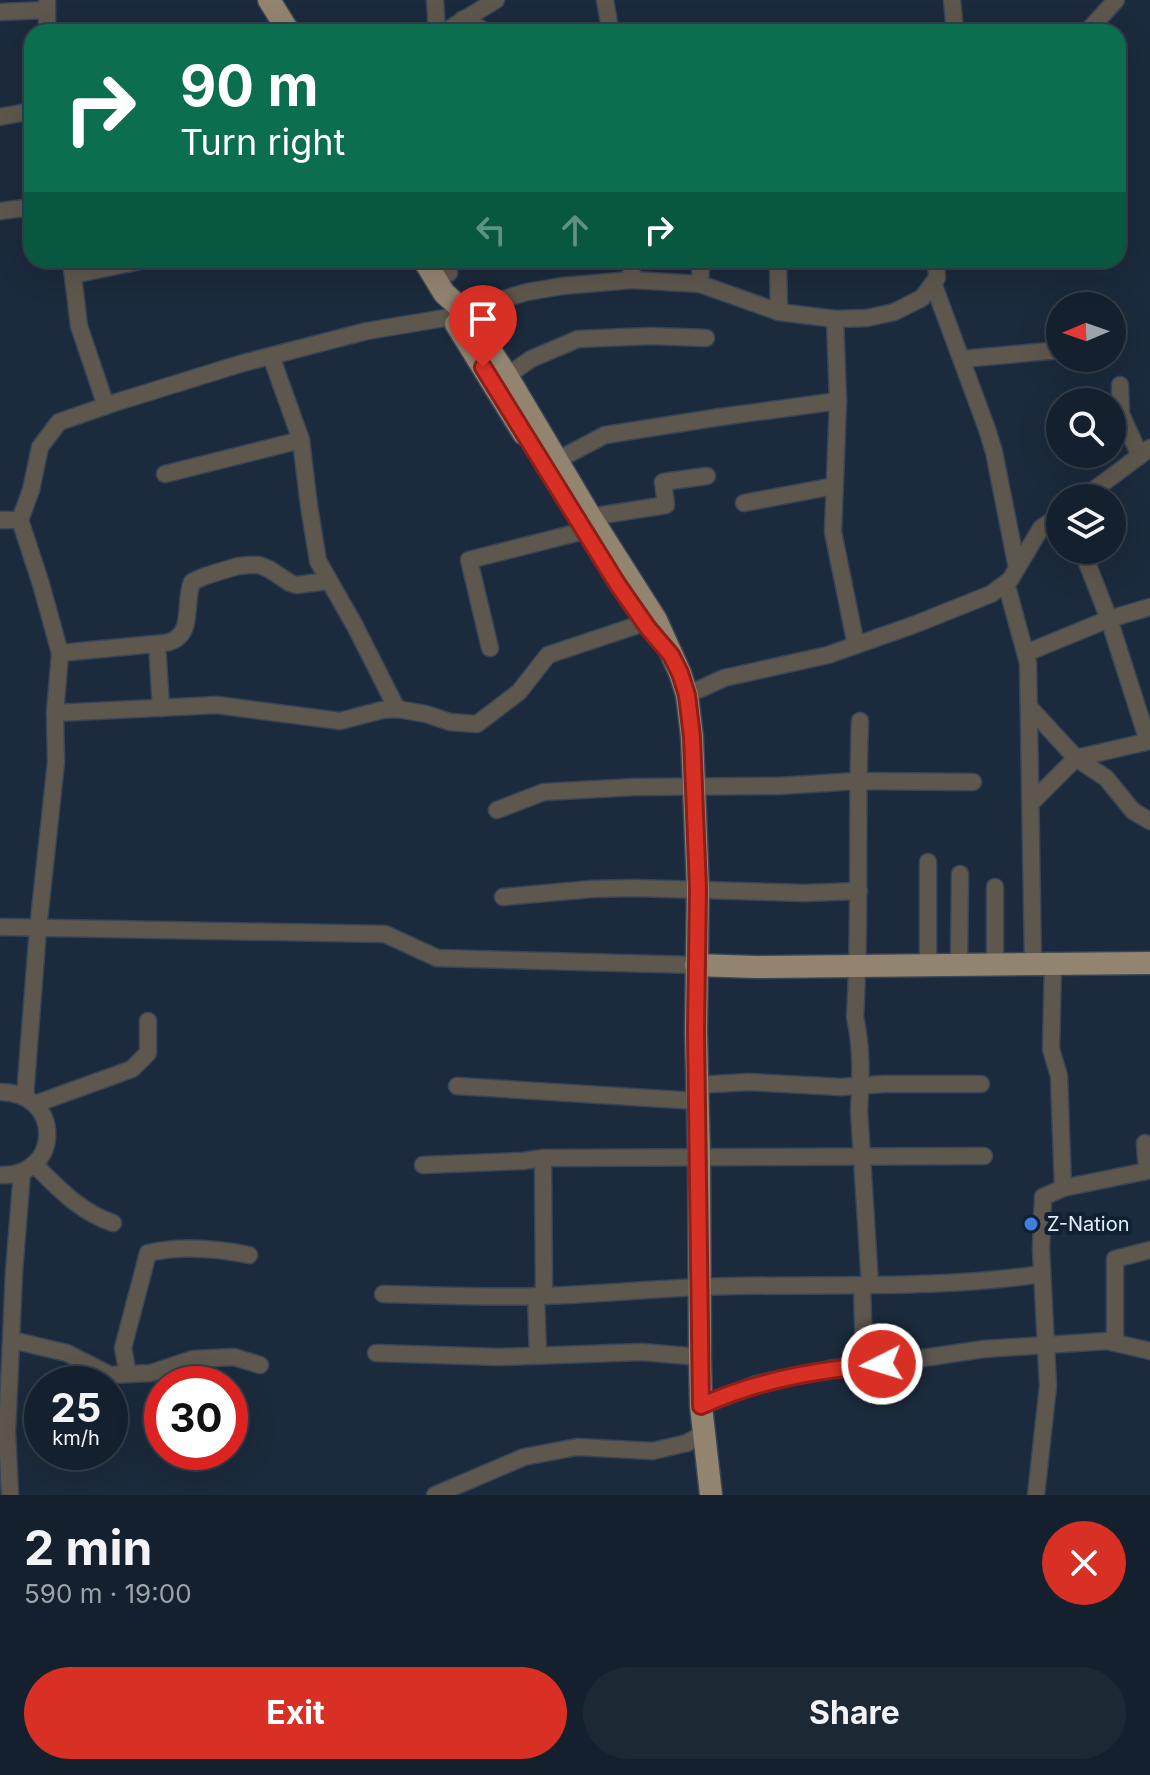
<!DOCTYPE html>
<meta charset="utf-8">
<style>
body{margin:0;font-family:Inter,sans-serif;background:#1d2835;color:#f1f3f6;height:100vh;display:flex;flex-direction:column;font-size:30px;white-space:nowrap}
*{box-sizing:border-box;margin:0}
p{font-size:26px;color:#9da3aa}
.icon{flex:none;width:44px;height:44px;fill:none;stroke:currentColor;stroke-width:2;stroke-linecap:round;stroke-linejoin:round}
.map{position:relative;height:1495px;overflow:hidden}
.panel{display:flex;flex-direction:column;background:#14202d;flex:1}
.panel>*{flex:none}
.top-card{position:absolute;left:24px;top:24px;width:1102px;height:244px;border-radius:24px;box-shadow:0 8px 32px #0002,0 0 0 2px #333e49;background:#0b6e4f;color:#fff;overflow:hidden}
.needle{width:52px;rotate:268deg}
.buttons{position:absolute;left:1046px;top:292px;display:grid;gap:16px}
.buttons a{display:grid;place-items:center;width:80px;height:80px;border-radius:50%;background:#14202d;box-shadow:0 8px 32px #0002,0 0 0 2px #333e49;font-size:40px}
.speed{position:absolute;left:24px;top:1366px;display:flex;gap:16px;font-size:40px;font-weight:700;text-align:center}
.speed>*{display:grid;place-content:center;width:104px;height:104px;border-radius:50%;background:#14202d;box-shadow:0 8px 32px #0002,0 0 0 2px #333e49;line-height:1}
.speed small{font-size:20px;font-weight:400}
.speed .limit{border:12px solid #d22;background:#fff;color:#111}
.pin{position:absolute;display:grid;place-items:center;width:68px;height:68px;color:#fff;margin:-82px -34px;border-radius:50% 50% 50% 0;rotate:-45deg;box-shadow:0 0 8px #0007}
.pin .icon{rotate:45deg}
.me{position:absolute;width:88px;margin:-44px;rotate:265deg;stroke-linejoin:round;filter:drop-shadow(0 0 6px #0008)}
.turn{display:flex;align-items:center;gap:28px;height:168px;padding:0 24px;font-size:36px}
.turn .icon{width:104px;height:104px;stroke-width:2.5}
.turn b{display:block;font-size:56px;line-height:68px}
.lanes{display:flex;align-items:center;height:76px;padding:0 24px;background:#0003;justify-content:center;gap:40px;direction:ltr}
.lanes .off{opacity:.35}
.round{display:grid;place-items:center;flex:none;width:84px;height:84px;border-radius:42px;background:#1d2835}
.overview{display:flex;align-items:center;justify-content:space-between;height:136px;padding:0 24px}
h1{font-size:48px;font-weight:700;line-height:60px}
.button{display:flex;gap:16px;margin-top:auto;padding:16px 24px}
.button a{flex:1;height:92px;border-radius:48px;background:#d93025;color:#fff;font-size:32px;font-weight:700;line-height:92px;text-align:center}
.button a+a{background:#1d2835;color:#f1f3f6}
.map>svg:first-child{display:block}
</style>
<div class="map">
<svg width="1150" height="1495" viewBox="0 0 1150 1495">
<rect width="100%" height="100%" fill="#1b2a3c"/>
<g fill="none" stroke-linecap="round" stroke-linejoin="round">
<g stroke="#374557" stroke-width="19">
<g id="minor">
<polyline points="435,0 437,32 445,31"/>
<polyline points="605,0 609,23"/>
<polyline points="952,0 955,32"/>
<polyline points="47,2 47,32"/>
<polyline points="0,12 47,10"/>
<polyline points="463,19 487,32"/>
<polyline points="444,32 496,0"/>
<polyline points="1087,32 1116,0"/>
<polyline points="0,117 32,111"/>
<polyline points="0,211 32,207"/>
<polyline points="71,260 79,326 106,406"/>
<polyline points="448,260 449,273"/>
<polyline points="631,260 632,280"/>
<polyline points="778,260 779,312"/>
<polyline points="73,275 145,260"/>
<polyline points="933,283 987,429 994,452 1017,568"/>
<polyline points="700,284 701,260"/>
<polyline points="835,319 838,401 833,532 856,645"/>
<polyline points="271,356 301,440 309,506 318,561 355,626 397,709"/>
<polyline points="962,359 1060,350"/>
<polyline points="498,382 531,359 578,339 651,336 706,338"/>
<polyline points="1120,385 1121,414 1140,456"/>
<polyline points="544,467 605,435 720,417 838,401"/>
<polyline points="165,474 301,440"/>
<polyline points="1083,498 1150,448"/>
<polyline points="744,503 834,486"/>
<polyline points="577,519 666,505 663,482 707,476"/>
<polyline points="0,520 20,520 41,584 60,653 55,713 56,762 38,929 25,1096"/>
<polyline points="20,520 31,490 40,447 59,422 117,402 243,363 367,331 451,317 466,313 487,304 527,292 562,286 632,280 700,284 779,312 835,319 867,318 894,312 922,298 937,278 936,260"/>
<polyline points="1082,550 1109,619 1148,741"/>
<polyline points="1006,583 1028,663 1033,964"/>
<polyline points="157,644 161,708"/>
<polyline points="490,648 469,560 584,531"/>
<path d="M60,653L165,643C196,637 183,605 192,582L205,576L238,566L250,565H259L269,569L290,583L296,585L329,581"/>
<polyline points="1026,653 1109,619 1150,607"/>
<polyline points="687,695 724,678 828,655 916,624 991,594 1010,580 1041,528 1060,515"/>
<polyline points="1029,707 1076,758 1106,778 1133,811 1150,821"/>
<polyline points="55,713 217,705 340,721 382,710 397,709 426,714 450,722 477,724 519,692 548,655 644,623"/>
<path d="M860,721C856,819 861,918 855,1017C862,1048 861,1079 859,1110L870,1285"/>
<polyline points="1031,803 1076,758 1150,741"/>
<polyline points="497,810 544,792 635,787 779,786 857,781 973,782"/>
<polyline points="928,862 928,964"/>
<polyline points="503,897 592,889 634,888 804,893 859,891"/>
<polyline points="0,927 385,934 437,958 696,965"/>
<polyline points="959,964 960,874"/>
<polyline points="995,964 995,887"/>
<polyline points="697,1085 749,1082 841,1087 884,1084 981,1084"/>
<polyline points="457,1086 697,1101"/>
<path d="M0,1092C64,1092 62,1178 0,1175"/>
<polyline points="35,1104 132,1069 148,1053 148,1021"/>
<polyline points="543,1158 544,1296"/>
<path d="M34,1164C58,1188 80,1212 113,1223"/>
<polyline points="423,1165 523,1161 543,1158 984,1156"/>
<polyline points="1063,1188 1147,1171 1145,1143"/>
<polyline points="862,1285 864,1357"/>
<path d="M383,1294C435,1295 488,1298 540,1296C605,1294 669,1287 734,1286C837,1284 940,1289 1042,1274"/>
<polyline points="536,1296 538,1355"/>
<polyline points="12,1340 67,1353 110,1375 151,1373 193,1359 234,1357 260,1365"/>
<polyline points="1115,1343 1115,1259 1150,1250"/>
<polyline points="376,1353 499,1357 642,1352 700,1357"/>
<path d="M128,1374L123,1348L148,1253C182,1245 215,1248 249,1255"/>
<polyline points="701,1406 756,1384 835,1368 882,1364 984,1349 1107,1341 1150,1351"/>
<polyline points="10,1495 7,1432 14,1272 22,1172"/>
<polyline points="435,1495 524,1457 577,1447 653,1451 687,1443 704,1433"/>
<polyline points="1036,1495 1048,1386 1041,1249 1043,1197 1063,1188 1059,1076 1051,1049 1053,965"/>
</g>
</g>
<g stroke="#374557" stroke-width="25">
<g id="major">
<polyline points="269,0 289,32"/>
<polyline points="424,260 444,293 466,313 507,376 590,516 656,620 680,673 687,695 692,737 698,889 696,1031 699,1157 700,1357 701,1406 711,1495"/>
<polyline points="456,324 524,434"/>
<polyline points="696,965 756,967 1150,963"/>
</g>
</g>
<use href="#minor" stroke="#5e574d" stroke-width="16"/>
<use href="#major" stroke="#938470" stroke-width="22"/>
</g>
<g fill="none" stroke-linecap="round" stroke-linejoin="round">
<g stroke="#8d1f18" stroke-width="20">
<path id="route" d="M483,367L618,585L648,628L671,655L680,673L687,695L692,737L698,889L696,1031L701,1406C760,1379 818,1370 882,1364"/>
</g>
<use href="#route" stroke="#d93025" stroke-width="14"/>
</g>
<circle fill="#3f7fe0" stroke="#112032" stroke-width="3" cx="1031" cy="1224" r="8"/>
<g text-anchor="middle" stroke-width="8" stroke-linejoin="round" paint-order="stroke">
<g font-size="20" fill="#e3edfa" stroke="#112032" text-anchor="start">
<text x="1047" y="1231">Z-Nation</text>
</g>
</g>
</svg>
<div class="buttons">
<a><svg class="needle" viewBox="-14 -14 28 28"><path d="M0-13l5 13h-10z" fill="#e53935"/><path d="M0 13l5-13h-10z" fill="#9da3aa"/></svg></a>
<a><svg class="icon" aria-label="search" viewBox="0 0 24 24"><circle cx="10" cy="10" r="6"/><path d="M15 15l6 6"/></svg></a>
<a><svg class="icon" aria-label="layers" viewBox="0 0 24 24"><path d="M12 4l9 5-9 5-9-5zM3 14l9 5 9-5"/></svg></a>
</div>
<div class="speed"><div>25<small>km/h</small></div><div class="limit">30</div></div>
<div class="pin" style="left:483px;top:367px;background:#d93025"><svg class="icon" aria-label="arrive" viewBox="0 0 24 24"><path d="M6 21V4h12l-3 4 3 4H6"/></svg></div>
<svg class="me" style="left:882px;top:1364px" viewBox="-20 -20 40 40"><circle r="17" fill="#d93025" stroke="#fff" stroke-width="3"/><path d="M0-11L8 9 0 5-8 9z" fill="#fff"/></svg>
<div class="top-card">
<div class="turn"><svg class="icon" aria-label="right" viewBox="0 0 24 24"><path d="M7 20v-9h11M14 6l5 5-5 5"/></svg><div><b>90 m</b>Turn right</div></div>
<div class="lanes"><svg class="icon off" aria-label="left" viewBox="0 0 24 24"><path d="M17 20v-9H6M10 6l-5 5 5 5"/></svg><svg class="icon off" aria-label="ahead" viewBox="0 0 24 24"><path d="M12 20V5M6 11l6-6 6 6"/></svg><svg class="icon" aria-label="right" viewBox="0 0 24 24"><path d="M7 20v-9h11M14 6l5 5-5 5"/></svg></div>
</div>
</div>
<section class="panel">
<div class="overview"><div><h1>2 min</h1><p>590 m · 19:00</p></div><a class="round" style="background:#d93025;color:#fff"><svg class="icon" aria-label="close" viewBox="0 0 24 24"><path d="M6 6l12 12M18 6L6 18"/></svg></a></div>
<div class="button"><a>Exit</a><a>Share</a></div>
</section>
